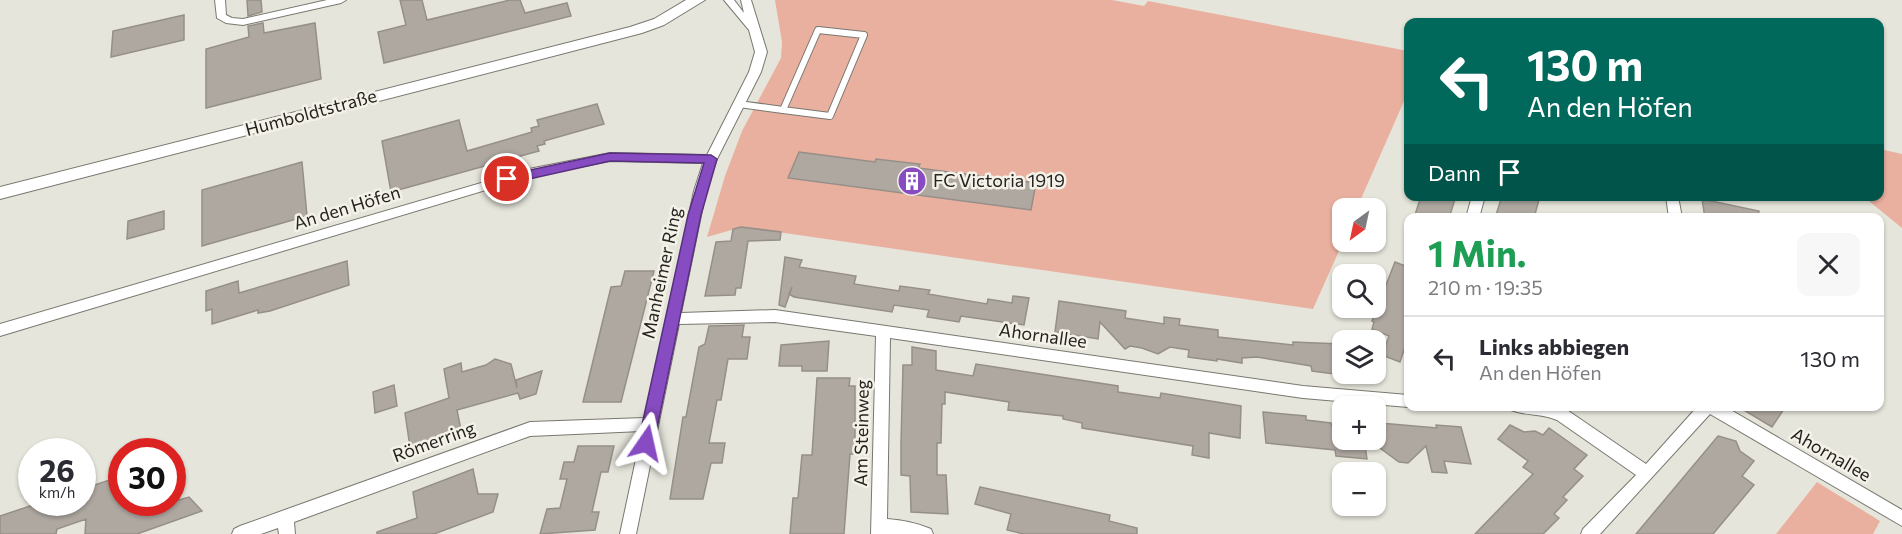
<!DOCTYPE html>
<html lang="de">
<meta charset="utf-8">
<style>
body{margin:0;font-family:Commissioner,sans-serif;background:#f7f7f7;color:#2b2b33;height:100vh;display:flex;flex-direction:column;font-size:22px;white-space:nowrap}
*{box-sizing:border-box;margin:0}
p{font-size:20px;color:#7c7c81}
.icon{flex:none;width:33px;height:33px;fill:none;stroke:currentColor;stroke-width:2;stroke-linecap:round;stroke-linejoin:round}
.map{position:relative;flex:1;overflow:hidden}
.panel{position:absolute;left:1404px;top:213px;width:480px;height:198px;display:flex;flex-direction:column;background:#fff;border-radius:12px;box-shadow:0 2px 4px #0004}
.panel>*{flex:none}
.guide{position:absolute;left:1404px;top:18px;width:480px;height:183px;border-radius:12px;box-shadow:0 2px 4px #0004;background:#00695c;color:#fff;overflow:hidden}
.needle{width:39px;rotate:213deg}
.fabs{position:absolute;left:1332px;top:198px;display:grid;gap:12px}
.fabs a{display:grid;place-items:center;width:54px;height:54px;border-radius:12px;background:#fff;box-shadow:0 2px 4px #0004;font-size:30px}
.speed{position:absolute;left:18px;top:438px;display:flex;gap:12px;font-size:30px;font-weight:700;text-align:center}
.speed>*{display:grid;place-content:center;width:78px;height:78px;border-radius:50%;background:#fff;box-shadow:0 2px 4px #0004;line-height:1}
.speed small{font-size:15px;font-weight:400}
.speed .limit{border:9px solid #d22;background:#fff;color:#111}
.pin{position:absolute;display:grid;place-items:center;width:51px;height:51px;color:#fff;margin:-26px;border:3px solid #fff;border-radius:50%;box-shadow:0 2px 6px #0007}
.me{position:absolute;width:66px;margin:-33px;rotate:11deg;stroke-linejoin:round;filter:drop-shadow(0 0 4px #0008)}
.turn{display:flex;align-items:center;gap:21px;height:126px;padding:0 24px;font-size:27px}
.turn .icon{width:78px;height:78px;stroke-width:2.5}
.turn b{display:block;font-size:42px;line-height:51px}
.then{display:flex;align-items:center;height:57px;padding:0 24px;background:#0003;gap:12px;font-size:22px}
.round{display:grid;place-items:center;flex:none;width:63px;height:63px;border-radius:12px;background:#f7f7f7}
.summary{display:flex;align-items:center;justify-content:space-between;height:102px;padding:0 24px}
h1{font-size:36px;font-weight:700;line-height:45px;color:#1e9e55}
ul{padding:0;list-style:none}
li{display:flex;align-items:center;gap:18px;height:84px;padding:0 24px;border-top:2px solid #e1e1e2}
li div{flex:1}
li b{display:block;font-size:22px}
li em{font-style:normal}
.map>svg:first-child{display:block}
</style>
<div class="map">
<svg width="1902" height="534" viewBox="0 0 1902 534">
<rect width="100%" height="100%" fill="#e6e5db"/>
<g fill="#eab09f">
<polygon points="775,0 1112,0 1144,6 1148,1 1408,51 1408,92 1357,208 1342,208 1343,242 1313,309 742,227 707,237 725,176 742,131 781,58 782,42"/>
<polygon points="1880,149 1902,154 1902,228 1864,197 1880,196"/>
<polygon points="1817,482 1880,521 1873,534 1776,534"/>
</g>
<g fill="#afa8a1" stroke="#958f88" stroke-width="1.5">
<polygon points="247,0 261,0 262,12 248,16"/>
<polygon points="400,0 422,0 427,20 510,0 520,0 525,13 567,3 571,16 384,63 378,32 406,25"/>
<polygon points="184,15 184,40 111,57 113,31"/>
<polygon points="263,23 264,33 315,23 321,79 206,108 206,49 249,37 248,26"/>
<polygon points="597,104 604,124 544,141 545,144 537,146 539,151 391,192 382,141 459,120 467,151 532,132 531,128 539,126 537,120"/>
<polygon points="799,152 875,162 876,159 920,164 918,168 1036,183 1031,210 788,178"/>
<polygon points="302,162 307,216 202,246 202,190"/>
<polygon points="1421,196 1456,196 1449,218 1414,218"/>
<polygon points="1502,196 1540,196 1534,218 1495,218"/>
<polygon points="1702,199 1759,211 1758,218 1705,218"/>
<polygon points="164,211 164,229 127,239 128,221"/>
<polygon points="741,227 781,232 780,240 748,241 741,288 736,288 735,295 705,296 716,242 731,241 733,229"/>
<polygon points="785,257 802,260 799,267 856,276 854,284 899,291 900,286 930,290 928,294 987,304 988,299 1012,303 1013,296 1029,298 1024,325 961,316 959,322 927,317 929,310 894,305 892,312 794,297 789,294 792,287 785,307 779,305"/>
<polygon points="347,261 349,285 270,311 258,313 258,310 212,324 212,309 206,311 206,291 238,281 239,293"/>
<polygon points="1395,262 1408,267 1408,338 1400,362 1382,355 1389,336 1372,329 1374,322 1372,321"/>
<polygon points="625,271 654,271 621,402 583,402 611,287 621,286"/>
<polygon points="1059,301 1126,311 1125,318 1164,324 1164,317 1180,319 1179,325 1218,330 1218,337 1293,345 1293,342 1342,344 1342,375 1312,371 1311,366 1257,357 1242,358 1242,363 1217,359 1217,361 1188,357 1189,350 1170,347 1158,354 1142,348 1130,346 1125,349 1100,322 1098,339 1055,332"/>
<polygon points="744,325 742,337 750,337 747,359 728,359 721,400 717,400 709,443 725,443 722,463 711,463 703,499 670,499 683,417 686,417 699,347 705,344 709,326"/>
<polygon points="829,341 827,371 802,371 802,366 779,366 781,345"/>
<polygon points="912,347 936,351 936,370 973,376 976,364 1118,386 1118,392 1160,398 1161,393 1241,406 1240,438 1209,433 1209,458 1192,455 1193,446 1082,428 1082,423 1063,419 1063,416 1008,410 1009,402 945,392 945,404 942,404 941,443 937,443 937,475 946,475 948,514 911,512 910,476 901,475 901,443 903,365 912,365"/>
<polygon points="495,359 511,364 517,388 516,380 542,371 536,394 520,399 518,393 457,410 461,430 410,447 405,413 449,398 444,369 461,363 462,372 486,365"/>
<polygon points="817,378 850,378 849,386 855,386 855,454 850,454 844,534 790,534 793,498 798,498 802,455 812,455"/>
<polygon points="394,385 397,406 375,413 373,392"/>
<polygon points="1737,406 1786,406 1772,427"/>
<polygon points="1263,412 1306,416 1306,420 1331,423 1332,427 1342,428 1342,440 1364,440 1367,459 1336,456 1335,450 1266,443"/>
<polygon points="1380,423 1437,428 1436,425 1461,427 1471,464 1444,461 1447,473 1432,472 1426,446 1408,463 1399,462 1369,440 1384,440"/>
<polygon points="1510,425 1524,432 1535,431 1543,435 1549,428 1587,455 1574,469 1583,476 1563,497 1567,500 1554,514 1559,518 1543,534 1475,534 1533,474 1523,467 1528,461 1498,439"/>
<polygon points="1718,436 1736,441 1740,451 1754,461 1742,476 1754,485 1713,534 1636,534"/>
<polygon points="578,446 614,446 608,472 601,472 592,512 599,512 595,530 540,534 547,509 560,508 567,479 560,479 564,462 574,462"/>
<polygon points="473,469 478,494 498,494 493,512 434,534 377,534 377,532 417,518 413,492"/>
<polygon points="122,476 122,502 172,502 189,497 202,511 137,534 85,534 86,519 57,529 56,534 0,534 0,516 42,502 82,502 82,489"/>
<polygon points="980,487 1110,515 1109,521 1137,528 1137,534 1024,534 1007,530 1011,514 975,504"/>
</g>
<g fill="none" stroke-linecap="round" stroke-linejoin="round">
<g stroke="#79776f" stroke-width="8">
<g id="lane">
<polygon points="818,30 864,35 830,116 783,110"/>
<polyline points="739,104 783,110"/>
</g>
</g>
<g stroke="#79776f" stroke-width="2">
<g id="street">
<polygon points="215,0 225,0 226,15 232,18 243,19 327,0 346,0 341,3 243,25 226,23 217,18"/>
<path d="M724,0H734L744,13L741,0H751L767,52L761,72L717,159L706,191L681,313L775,310L1303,386L1408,395V406H1410L1408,407L1303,398L890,338L887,519C902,520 917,523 931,529L933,534H871L876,336L775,322L679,324L636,534H620L642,431L530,436L294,522L295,534H279L278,528L261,534H232L234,529L240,526L530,422L645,418L694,191L703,163L610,161L529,177L0,336V324L529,169L610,153L707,155L749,72L755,52L749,30Z"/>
<polygon points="1472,196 1485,196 1479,218 1466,218"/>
<polygon points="1666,196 1678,196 1682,218 1669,218"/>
<path d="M1509,406H1558L1567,410L1646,464L1698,406H1724L1902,510V526L1710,414L1600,534H1581L1583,529L1636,475L1557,420C1541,413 1526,416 1511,410Z"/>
</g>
</g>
<g stroke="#79776f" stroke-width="2">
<polygon id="secondary" points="686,0 705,0 664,25 642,33 0,199 0,187 630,27 654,19"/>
</g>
<use href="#lane" stroke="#fff" stroke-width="6"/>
<use href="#street" fill="#fff" fill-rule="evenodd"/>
<use href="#secondary" fill="#fff" fill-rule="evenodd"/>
</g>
<polygon fill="#884cc2" stroke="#58317e" stroke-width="1.5" points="610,153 711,155 717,159 701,215 654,443 651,448 640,448 638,443 688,215 704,163 610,161 507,184 501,179 507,175"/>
<defs>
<g id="building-disc" transform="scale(1.5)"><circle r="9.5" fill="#884cc2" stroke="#f4f2e8"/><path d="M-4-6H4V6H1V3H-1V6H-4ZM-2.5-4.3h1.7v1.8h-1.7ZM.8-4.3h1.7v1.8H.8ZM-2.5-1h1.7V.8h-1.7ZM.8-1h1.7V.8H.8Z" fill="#fff"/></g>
</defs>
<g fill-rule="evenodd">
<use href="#building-disc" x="912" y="181"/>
</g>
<g text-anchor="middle" stroke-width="5" stroke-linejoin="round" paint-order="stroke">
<g font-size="18" fill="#242320" stroke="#f4f2e8">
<text transform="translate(311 113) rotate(-15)" y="6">Humboldtstraße</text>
<text transform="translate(347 208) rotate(-17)" y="6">An den Höfen</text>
<text transform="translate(662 273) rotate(-78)" y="6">Manheimer Ring</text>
<text transform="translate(1043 336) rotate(8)" y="6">Ahornallee</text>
<text transform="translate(862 433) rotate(-89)" y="6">Am Steinweg</text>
<text transform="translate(434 442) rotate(-20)" y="6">Römerring</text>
<text transform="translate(1831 455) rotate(30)" y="6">Ahornallee</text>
</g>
<g font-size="18" fill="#242320" stroke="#f4f2e8" text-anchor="start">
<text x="933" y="187">FC Victoria 1919</text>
</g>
</g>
</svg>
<div class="fabs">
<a><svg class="needle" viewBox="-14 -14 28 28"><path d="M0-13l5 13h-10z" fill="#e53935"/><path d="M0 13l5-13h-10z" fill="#7c7c81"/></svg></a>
<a><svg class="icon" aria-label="search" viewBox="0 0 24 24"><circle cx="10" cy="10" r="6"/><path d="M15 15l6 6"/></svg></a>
<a><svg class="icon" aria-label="layers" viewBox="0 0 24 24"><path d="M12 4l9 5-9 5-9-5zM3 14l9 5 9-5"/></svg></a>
<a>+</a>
<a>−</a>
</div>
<div class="speed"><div>26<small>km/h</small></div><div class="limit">30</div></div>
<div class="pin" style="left:507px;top:179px;background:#d93025"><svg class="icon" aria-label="arrive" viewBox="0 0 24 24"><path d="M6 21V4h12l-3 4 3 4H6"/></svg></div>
<svg class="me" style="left:646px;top:443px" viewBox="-20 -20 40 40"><path d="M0-17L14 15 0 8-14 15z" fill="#884cc2" stroke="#fff" stroke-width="4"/></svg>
<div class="guide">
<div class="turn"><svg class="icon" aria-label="left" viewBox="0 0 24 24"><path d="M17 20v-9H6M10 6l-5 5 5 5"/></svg><div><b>130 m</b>An den Höfen</div></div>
<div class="then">Dann<svg class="icon" aria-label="arrive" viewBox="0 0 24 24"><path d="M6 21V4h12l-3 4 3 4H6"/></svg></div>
</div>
<section class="panel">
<div class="summary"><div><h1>1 Min.</h1><p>210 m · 19:35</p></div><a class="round"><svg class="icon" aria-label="close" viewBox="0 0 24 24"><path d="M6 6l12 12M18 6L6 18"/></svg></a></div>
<ul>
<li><svg class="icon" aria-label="left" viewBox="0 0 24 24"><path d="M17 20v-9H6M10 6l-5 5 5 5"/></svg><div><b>Links abbiegen</b><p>An den Höfen</p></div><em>130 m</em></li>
</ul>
</section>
</div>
